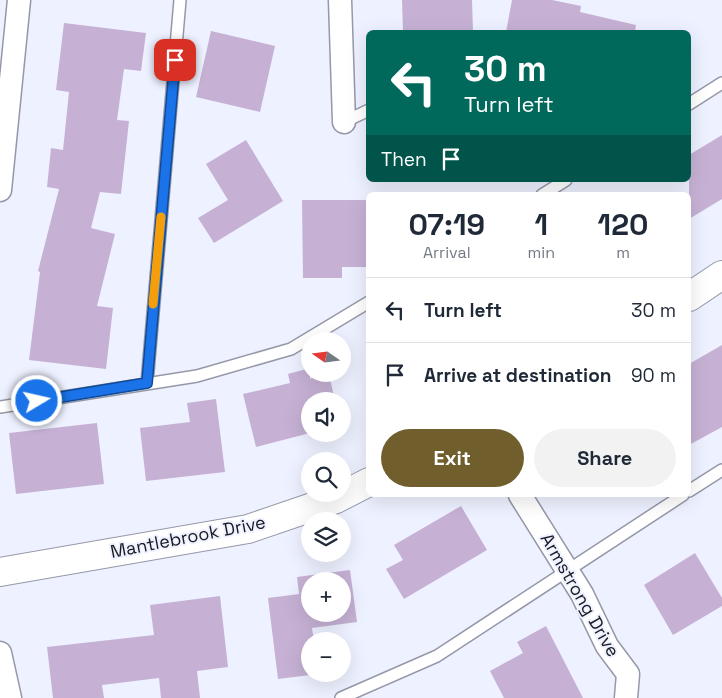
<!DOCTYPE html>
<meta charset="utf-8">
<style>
body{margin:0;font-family:"Space Grotesk",sans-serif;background:#f2f2f3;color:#1f2937;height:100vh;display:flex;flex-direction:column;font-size:19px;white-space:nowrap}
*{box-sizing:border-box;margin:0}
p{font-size:16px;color:#747a83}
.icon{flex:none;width:28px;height:28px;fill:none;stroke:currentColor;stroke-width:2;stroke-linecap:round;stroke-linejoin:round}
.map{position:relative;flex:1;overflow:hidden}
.side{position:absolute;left:366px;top:192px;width:325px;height:305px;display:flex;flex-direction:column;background:#fff;border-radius:8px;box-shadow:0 5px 20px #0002}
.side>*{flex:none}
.banner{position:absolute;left:366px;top:30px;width:325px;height:152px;border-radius:8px;box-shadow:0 5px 20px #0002;background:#00695c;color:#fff;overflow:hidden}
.needle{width:32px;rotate:284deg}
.tools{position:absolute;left:301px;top:332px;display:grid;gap:10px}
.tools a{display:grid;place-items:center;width:50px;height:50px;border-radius:50%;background:#fff;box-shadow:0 5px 20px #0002;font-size:25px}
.pin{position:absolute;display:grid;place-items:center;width:42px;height:42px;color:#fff;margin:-21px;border-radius:10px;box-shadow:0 2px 8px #0006}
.me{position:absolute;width:55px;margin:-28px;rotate:81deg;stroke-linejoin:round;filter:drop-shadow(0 0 4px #0008)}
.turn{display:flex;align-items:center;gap:18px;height:105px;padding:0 15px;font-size:22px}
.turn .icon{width:65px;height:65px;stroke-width:2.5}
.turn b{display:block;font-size:35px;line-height:42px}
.then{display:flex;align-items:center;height:48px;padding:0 15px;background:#0003;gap:10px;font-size:19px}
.eta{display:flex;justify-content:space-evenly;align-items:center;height:85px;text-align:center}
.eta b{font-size:30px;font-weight:700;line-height:35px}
.action{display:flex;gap:10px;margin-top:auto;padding:10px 15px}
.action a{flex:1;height:58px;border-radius:30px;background:#715e2d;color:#fff;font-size:20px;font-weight:700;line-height:58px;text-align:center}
.action a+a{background:#f2f2f3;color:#1f2937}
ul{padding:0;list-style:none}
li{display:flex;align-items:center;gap:15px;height:65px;padding:0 15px;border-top:1px solid #e0e1e3}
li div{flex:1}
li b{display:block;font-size:19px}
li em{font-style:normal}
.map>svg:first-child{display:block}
</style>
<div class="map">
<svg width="722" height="698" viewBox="0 0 722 698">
<rect width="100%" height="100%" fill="#eef1ff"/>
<g fill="#c6b1d4" fill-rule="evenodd">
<polygon points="402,0 472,0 473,32 403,32"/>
<polygon points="512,0 552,0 581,6 580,12 636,25 635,32 506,32"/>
<polygon points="64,23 146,33 141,71 124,69 117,120 129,121 121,194 100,192 91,228 115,234 97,306 113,308 106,369 29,360 40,272 38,271 59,189 47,187 51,148 63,150 69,92 56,90"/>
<polygon points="211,31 275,46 260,112 196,97"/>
<polygon points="722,135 722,199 689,219 689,155"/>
<polygon points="246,140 283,201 214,243 198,218 228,200 206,164"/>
<polygon points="302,200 369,200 369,267 342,267 342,278 303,278"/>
<polygon points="722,345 722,427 689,445 689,364"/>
<polygon points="310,368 310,379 319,374 329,374 335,401 310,401 310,433 256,447 243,394 290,383 288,374"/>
<polygon points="216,399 225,472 146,481 140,428 190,422 187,403"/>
<polygon points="97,423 104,484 16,494 9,433"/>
<polygon points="461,506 487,550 404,599 386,569 403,560 394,545"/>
<polygon points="695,553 722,598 722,606 673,635 644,585"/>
<path d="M350,570L357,622L312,628L314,641H310V674H318L278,679L268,598L299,594L297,577ZM310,581H342V614H310Z"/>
<polygon points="220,596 228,667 197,671 200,698 161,698 159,678 102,685 104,698 53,698 47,647 154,635 150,605"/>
<polygon points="546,626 583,698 504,698 490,671 523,653 517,642"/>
</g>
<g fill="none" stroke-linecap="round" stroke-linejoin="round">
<g stroke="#9598a8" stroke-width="14">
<g id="lane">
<polyline points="689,104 722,83"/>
<polyline points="344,122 369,110"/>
<polyline points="542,195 566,180"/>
<polyline points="147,383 180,0"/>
<polyline points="0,407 197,376 291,349 369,302"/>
<polyline points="689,491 722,470"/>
<polyline points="341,698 437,656 683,495"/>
</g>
</g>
<g stroke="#9598a8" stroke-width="25">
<g id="street">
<polyline points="340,0 344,122"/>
<polyline points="0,190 19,0"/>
<polyline points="520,495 582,594 607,646 628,674 626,698"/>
<polyline points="0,653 10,698"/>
</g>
</g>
<g stroke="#9598a8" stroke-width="30">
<g id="secondary">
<polyline points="689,297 722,275"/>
<polyline points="0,572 248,529 336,499 369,482"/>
</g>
</g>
<use href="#lane" stroke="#fff" stroke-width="11"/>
<use href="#street" stroke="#fff" stroke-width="22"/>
<use href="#secondary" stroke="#fff" stroke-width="28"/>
</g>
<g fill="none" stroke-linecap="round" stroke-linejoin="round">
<g stroke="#114b97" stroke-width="12">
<polyline id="route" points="37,401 147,383 175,60"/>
</g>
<use href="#route" stroke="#1a73e8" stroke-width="9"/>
<polyline stroke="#f59e0b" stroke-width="9" points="153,304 161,217"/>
</g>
<g text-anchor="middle" stroke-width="4" stroke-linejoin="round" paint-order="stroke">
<g font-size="18" fill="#191a20" stroke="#eef1ff">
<text transform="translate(188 537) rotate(-11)" y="6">Mantlebrook Drive</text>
<text transform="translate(580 595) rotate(60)" y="6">Armstrong Drive</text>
</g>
</g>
</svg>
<div class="tools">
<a><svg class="needle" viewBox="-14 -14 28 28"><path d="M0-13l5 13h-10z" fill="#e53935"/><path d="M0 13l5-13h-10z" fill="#747a83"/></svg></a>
<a><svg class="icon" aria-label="sound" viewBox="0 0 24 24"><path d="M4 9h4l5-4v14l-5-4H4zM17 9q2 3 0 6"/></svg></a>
<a><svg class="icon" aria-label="search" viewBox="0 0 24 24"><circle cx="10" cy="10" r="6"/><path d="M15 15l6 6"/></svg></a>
<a><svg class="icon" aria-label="layers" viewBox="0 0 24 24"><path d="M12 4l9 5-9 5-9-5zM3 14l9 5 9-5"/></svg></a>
<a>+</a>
<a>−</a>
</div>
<div class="pin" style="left:175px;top:60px;background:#d93025"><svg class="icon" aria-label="arrive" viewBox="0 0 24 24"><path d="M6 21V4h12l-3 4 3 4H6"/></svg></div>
<svg class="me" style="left:37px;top:401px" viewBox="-20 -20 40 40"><circle r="17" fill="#1a73e8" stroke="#fff" stroke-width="3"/><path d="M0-11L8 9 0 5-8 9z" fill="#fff"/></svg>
<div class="banner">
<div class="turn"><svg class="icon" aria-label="left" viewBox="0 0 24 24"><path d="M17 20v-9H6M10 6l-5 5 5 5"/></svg><div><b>30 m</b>Turn left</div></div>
<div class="then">Then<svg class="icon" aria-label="arrive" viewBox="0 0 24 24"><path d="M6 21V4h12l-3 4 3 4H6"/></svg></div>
</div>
<section class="side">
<div class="eta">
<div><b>07:19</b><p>Arrival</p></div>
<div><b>1</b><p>min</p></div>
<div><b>120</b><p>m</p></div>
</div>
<ul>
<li><svg class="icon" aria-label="left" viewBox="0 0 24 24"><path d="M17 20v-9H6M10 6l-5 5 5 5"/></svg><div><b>Turn left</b></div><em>30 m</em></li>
<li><svg class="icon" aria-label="arrive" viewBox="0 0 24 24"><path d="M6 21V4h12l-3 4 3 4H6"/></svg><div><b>Arrive at destination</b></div><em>90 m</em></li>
</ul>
<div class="action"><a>Exit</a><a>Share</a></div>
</section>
</div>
